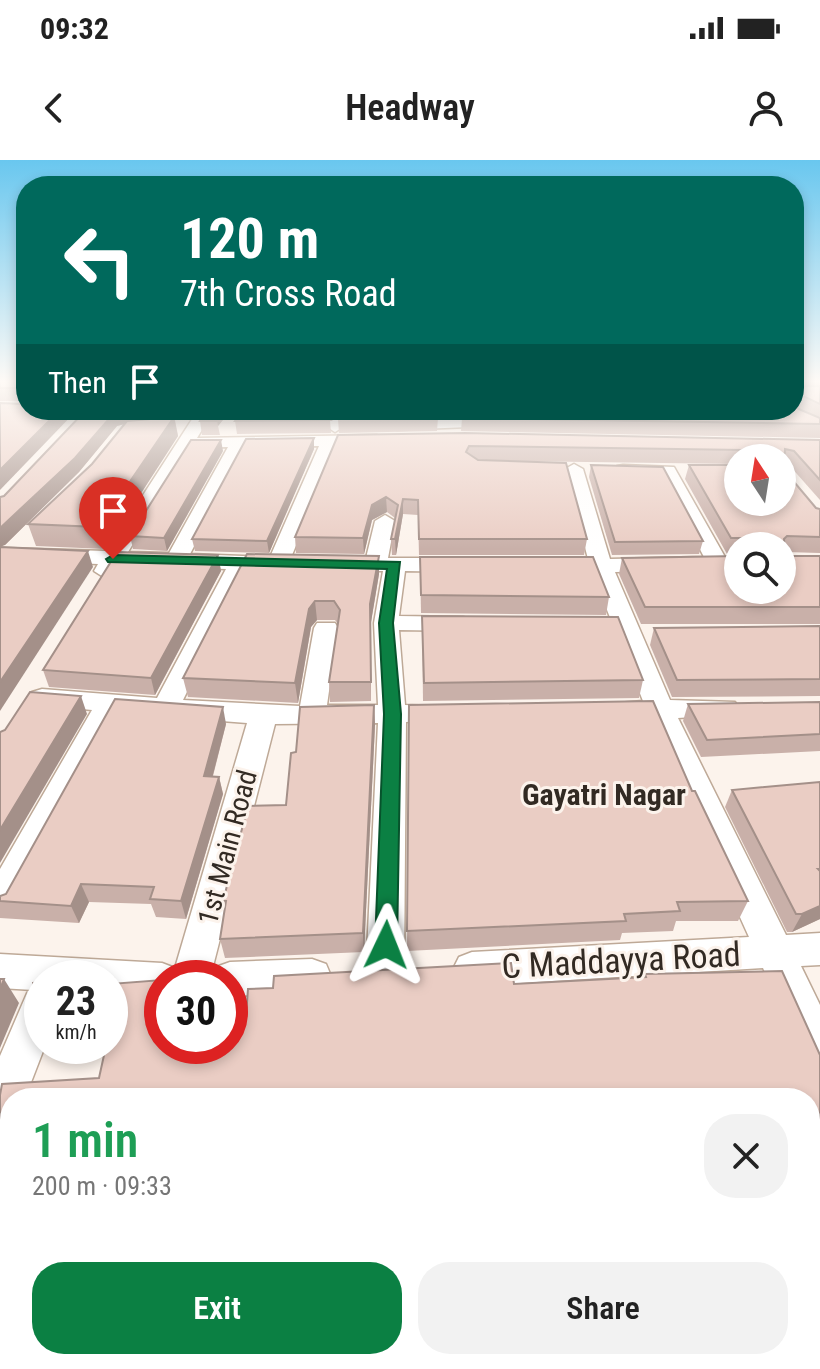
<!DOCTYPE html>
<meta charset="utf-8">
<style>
body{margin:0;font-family:"Roboto Condensed",sans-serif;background:#f2f2f2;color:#222;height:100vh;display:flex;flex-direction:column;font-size:30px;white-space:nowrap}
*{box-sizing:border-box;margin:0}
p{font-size:26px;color:#767676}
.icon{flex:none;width:44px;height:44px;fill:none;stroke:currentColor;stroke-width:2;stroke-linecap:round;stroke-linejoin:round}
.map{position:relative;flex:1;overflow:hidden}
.side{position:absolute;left:0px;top:928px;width:820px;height:282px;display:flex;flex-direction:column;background:#fff;border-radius:32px 32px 0 0;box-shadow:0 4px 12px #0003}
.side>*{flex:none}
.banner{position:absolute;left:16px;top:16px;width:788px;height:244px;border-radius:32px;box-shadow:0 4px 12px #0003;background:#00695c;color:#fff;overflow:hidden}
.needle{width:52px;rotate:348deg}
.controls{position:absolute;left:724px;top:284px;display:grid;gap:16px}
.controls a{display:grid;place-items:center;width:72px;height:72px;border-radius:50%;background:#fff;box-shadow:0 4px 12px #0003;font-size:40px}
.speed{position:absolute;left:24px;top:800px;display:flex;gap:16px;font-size:40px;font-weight:700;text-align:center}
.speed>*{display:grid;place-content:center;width:104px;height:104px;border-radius:50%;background:#fff;box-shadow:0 4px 12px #0003;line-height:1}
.speed small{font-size:20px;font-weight:400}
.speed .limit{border:12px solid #d22;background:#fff;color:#111}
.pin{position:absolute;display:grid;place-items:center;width:68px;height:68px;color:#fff;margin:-82px -34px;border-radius:50% 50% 50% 0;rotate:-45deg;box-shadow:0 0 8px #0007}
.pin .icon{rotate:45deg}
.me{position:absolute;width:88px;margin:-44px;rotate:2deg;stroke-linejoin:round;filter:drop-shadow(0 0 6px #0008)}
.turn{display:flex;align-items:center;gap:28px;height:168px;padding:0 32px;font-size:36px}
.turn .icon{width:104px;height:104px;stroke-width:2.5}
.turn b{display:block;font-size:56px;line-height:68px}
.then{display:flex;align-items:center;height:76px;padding:0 32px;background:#0003;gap:16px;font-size:30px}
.round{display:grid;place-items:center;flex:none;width:84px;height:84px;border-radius:32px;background:#f2f2f2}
.overview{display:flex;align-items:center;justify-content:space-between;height:136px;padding:0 32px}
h1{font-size:48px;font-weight:600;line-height:60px;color:#1e9e55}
.cta{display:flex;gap:16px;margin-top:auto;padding:16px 32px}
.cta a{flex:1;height:92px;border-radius:32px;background:#0b8043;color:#fff;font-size:32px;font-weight:600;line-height:92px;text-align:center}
.cta a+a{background:#f2f2f2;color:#222}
.status{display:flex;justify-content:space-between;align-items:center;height:56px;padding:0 40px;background:#fff;direction:ltr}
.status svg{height:22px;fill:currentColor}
header{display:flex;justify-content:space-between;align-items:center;height:104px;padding:0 32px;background:#fff;font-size:36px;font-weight:600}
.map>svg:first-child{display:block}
</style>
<div class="status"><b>09:32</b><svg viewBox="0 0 49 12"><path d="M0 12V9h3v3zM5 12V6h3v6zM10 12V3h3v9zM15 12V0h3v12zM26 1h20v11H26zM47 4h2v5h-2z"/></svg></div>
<header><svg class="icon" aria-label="back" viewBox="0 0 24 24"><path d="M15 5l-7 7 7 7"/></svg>Headway<svg class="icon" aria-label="person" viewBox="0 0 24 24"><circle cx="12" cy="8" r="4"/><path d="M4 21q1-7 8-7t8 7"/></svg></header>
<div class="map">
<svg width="820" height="1209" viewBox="0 0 820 1209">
<rect width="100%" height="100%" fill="#fcf3ec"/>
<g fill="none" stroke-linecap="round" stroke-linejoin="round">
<g stroke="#bea997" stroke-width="3">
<g id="street">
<path d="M198,250H214L197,278L377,275L386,280L377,285L337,286L290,400L293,404L282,411L247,409L183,540L300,546L314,468L317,463H335L338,468L327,545H378L374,463L383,411H338L327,404L338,397L366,398L375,361L385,355L395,361L388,398H462L473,405L462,412L405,411L399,456L463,457L472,459L475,464L472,469L463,471L399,470L405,545L459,547L463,553L459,559L406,562L404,813L399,825L385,830L371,825L366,813L378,563L275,564L210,818H162V837L110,834V818H42V886H45L25,938H10V965L0,969V896L28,831L33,830L0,828V794L162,803L175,808L247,563L119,553L13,750L0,754V709L92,550L32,544L28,538L32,532L42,529L157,538L226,409L120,405L113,416L105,418L94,411L98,404L0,400V388L107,391ZM319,286L270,397L190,394L246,287ZM228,287L169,393L128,392L191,288Z"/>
<polygon points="333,250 349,250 343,267 335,272 327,267"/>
<polygon points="474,250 492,250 469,267 397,270 389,265 397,260 465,257"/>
<polygon points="574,304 583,309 610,399 704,397 662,316 617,314 614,310 617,306 623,305 674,307 725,397 738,396 738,410 615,412 670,540 735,542 739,548 735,554 678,558 786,775 820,773 820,805 801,806 820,845 820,907 805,902 763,808 472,826 459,821 453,809 459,797 472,792 749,777 650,558 607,556 603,550 607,544 643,541 592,412 558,413 547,406 558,399 588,399 565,309"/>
<polygon points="312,799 326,804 331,816 326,828 312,833 230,836 230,818 211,818 216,807 230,802"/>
<polygon points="108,1200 219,1200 215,1209 104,1209"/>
</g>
</g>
<use href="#street" fill="#fff" fill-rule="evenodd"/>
</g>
<g fill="#c9b0a9">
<rect x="0" y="220" width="26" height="21"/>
<polygon points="794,220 820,220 820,225 796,225 796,226 820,226 820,278 461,271 462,258 794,250"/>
<polygon points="86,250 196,250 188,259 175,260 178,276 105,389 36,386 28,364 92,304 124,264 117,266 79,312 5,385 4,336"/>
<polygon points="207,250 231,250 218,266 220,275 202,275 200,261"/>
<polygon points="345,255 438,258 437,271 339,273 338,259"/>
<polygon points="327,258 330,260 331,273 237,274 235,261"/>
<polygon points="338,275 820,280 820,340 789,305 784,304 784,310 816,348 820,349 820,393 785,392 788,396 820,396 820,464 641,464 619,414 622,398 738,430 782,386 738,386 738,394 727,394 685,319 689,305 738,305 782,298 738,298 738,304 512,301 587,379 584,395 419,395 418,355 403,354 396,395 392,395 391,379 395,358 387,352 372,360 364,394 296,393 295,377"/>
<polygon points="314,278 314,289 269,393 195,391 192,379"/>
<polygon points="223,291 167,391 133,389 130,376"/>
<polygon points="591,305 703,381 699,394 612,395 589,317"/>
<polygon points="247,394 379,414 371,462 371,541 330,542 329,522 338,464 335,460 317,460 311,467 298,543 188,537 183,518"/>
<polygon points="218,395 221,411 155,535 49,527 43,510"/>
<polygon points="420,397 609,437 606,455 421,453"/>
<polygon points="422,456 643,520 639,538 423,541"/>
<polygon points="820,466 820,536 672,537 650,485 654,468"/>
<polygon points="820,542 820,591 701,597 683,561 688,544"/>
<polygon points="374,545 375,565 364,792 225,798 220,779 225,748 223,741 286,645 296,592"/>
<polygon points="409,545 692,631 748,741 738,761 676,761 673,771 622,773 620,780 407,791"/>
<polygon points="226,564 213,616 219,617 223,634 186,759 156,757 151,744 89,742 79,763 0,758 0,736 6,734"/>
<polygon points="820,622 820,759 792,772 787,772 725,647 732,630"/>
<polygon points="645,814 820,895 820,1046 814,1053 810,1053 810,938 10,938 10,1174 0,1175 0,935 99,918 110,886 110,818 162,886 246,856 514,824 644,817"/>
<polygon points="42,822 42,878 32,863"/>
</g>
<g fill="#a49089">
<polygon points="60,250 77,250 0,330 0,310"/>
<polygon points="124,250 133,250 136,261 117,266 79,312 5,385 0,387 0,368 114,253"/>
<polygon points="187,250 196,250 188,259"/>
<polygon points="219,250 231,250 218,266 216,254"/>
<polygon points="325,250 330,250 327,260 323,255"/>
<polygon points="428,250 464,250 438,258 428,258"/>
<polygon points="174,257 178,276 105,389 99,367"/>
<polygon points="314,278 314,289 269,393 267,381"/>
<polygon points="221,280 223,291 167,391 164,378"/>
<polygon points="386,337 387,352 372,360 364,394 363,378 372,345"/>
<polygon points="403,339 403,354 396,395 395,379"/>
<polygon points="88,391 93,407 0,551 0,522"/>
<polygon points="218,395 221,411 155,535 151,518"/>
<polygon points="379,396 379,414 371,462 371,541 370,444"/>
<polygon points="315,441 317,460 311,467 298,543 295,523 309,449"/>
<polygon points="81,536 87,554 0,703 0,670"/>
<polygon points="374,545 375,565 364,792 363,773"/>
<polygon points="223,547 226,564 208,634 204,616"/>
<polygon points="219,617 223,634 186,759 181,741"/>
<polygon points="81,724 89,742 79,763 71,746"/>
<polygon points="820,746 820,759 792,772 802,754"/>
<polygon points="4,819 19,843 0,888 0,829"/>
</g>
<g fill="#eacdc4" stroke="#a49089" stroke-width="2">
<polygon points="0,220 26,220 26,232 22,228 0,228"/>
<polygon points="794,220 796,220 796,226 820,226 820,244 799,234 794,234"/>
<polygon points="26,241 26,250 60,250 0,310 0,243 22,244"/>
<polygon points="794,247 820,258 820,264 462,258 478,250 794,250"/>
<polygon points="86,250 124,250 114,253 75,298 0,368 0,337 4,336"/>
<polygon points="207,250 219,250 216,254 218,261 200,261"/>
<polygon points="243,250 325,250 323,255 330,260 235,261"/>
<polygon points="347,250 428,250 428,253 438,258 338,259 345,255"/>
<polygon points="174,257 99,367 28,364 92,304 127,261"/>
<polygon points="465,273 820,280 820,320 794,291 785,289 784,310 816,348 820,349 820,377 787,376 784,379 785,393 788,396 820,396 820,447 645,447 622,398 738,396 738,430 782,430 782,386 745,386 745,378 731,378 689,305 738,305 738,342 782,342 782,298 745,298 744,290 469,286 466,292 478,300 566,303 587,379 419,379 418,340 403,339 395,379 391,379 398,345 386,337 372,345 363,378 295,377 338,275"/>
<polygon points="314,278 267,381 192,379 246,279"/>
<polygon points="191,280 221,280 164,378 130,376"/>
<polygon points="591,305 663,307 703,381 615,382"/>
<polygon points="0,387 88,391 0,522"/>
<polygon points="117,392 218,395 151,518 43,510"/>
<polygon points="247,394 379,396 370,444 371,522 329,522 340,450 334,441 315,441 309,449 295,523 183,518"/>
<polygon points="420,397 593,397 609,437 421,435"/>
<polygon points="422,456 618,457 643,520 424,523"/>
<polygon points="820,466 820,519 677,520 654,468"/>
<polygon points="30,532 81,536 0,670 0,572 5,570"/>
<polygon points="115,539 223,547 204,616 219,617 181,741 150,739 154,727 81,724 71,746 0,741 0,736 6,734"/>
<polygon points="653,541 692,631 695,631 748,741 677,742 680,751 624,754 626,761 407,771 409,545"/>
<polygon points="820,542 820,574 707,580 688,544"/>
<polygon points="374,545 363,773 220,779 226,741 223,741 248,646 286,645 291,593 296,592 300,547"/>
<polygon points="820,622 820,709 818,709 820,711 820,746 802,754 796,754 732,630"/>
<polygon points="511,803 514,824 646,817 645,814 782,811 820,895 820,1037 810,1037 810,938 10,938 10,1159 0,1160 0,935 2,924 99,918 106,886 110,886 110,870 112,862 110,863 110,818 113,818 111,824 162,820 162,886 230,886 230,857 246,856 248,829 273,828 274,816"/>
<polygon points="0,819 4,819 0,829"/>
<polygon points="42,822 42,867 35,867 32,863 33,823"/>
<polygon points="820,1096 820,1209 208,1209 247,1202 247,1208 286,1200 810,1200 810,1097"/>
</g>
<linearGradient id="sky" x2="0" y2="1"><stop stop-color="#69c7ef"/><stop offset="0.57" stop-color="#fefaf6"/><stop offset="1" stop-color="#fefaf6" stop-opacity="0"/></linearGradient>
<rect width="820" height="389" fill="url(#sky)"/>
<polygon fill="#0b8043" stroke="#07532c" stroke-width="2" points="113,395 400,402 393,463 401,554 397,785 394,791 386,794 378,791 375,785 384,554 379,463 387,409 108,402 106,399"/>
<g text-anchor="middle" stroke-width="6" stroke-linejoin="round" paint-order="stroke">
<g font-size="28" fill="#322a23" stroke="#fcf3ec">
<text transform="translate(227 687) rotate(-75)" y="10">1st Main Road</text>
</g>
<g font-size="30" font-weight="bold" fill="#322a23" stroke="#fcf3ec">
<text x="604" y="645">Gayatri Nagar</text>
</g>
<g font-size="34" fill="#322a23" stroke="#fcf3ec">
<text transform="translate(621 800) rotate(-3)" y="12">C Maddayya Road</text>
</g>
</g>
</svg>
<div class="controls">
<a><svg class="needle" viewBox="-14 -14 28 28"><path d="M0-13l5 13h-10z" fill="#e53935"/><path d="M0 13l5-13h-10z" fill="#767676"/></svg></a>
<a><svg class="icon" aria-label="search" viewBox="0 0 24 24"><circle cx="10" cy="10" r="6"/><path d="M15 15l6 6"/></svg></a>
</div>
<div class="speed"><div>23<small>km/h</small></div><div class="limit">30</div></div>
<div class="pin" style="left:113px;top:399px;background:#d93025"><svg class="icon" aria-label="arrive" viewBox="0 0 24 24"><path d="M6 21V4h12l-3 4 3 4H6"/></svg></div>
<svg class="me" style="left:386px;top:785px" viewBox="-20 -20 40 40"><path d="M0-17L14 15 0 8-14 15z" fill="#0b8043" stroke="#fff" stroke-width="4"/></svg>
<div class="banner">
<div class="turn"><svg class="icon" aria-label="left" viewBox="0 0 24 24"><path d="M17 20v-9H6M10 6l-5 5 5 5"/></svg><div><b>120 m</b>7th Cross Road</div></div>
<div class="then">Then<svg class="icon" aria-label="arrive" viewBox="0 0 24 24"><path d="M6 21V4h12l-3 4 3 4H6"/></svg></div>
</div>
<section class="side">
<div class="overview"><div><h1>1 min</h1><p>200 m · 09:33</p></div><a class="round"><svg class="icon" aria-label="close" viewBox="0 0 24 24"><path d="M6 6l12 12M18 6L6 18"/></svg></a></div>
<div class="cta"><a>Exit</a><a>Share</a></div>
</section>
</div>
